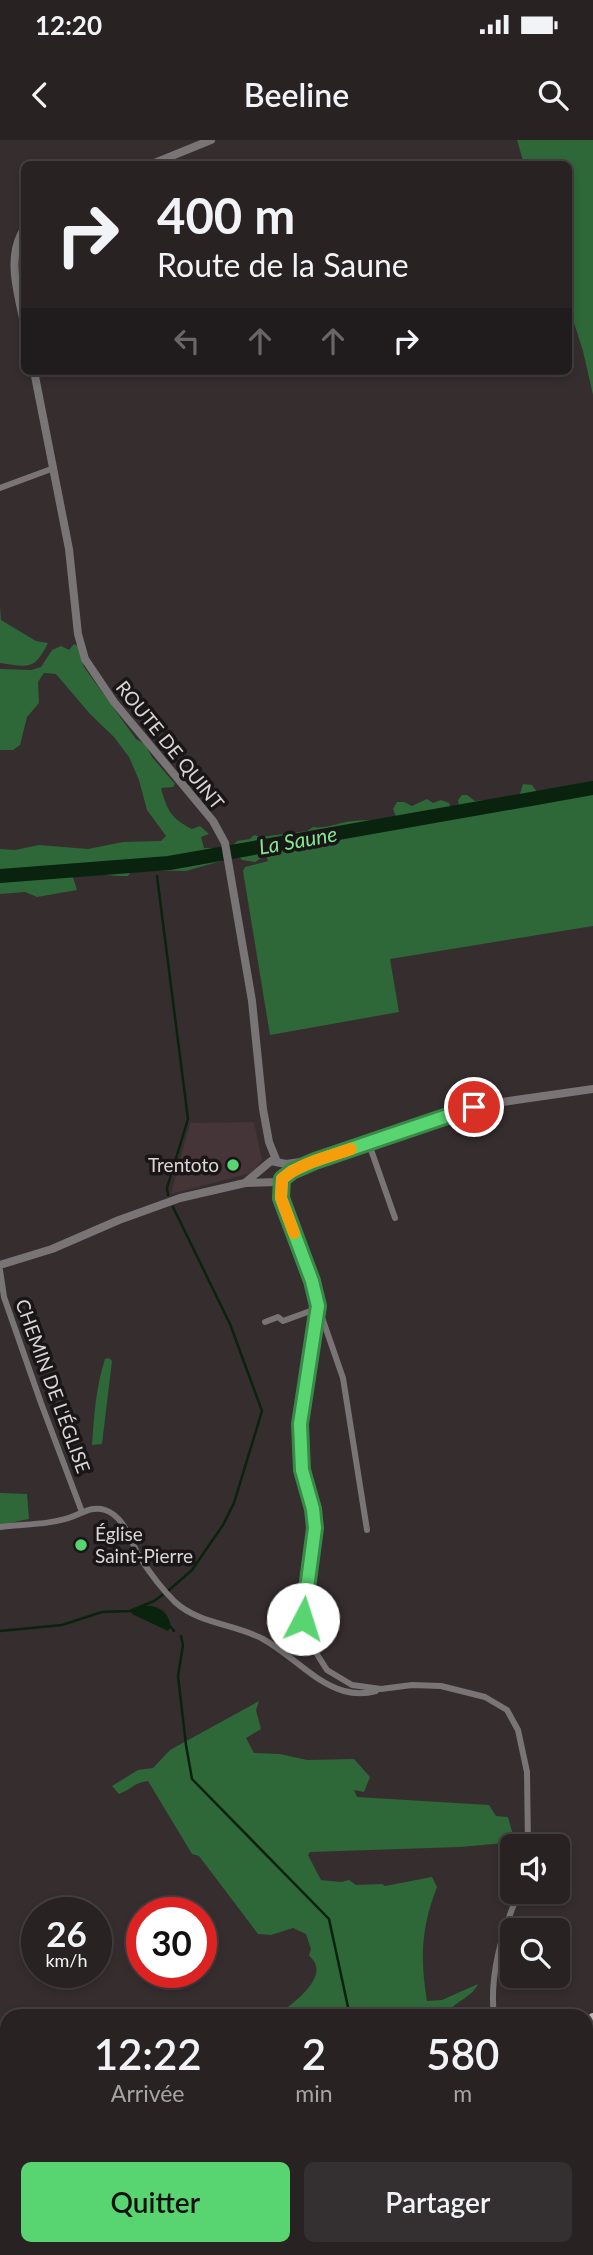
<!DOCTYPE html>
<html lang="fr">
<meta charset="utf-8">
<style>
body{margin:0;font-family:Lato,sans-serif;background:#342f30;color:#f1f3f6;height:100vh;display:flex;flex-direction:column;font-size:26px;white-space:nowrap}
*{box-sizing:border-box;margin:0}
p{font-size:23px;color:#a5a4a6}
.icon{flex:none;width:38px;height:38px;fill:none;stroke:currentColor;stroke-width:2;stroke-linecap:round;stroke-linejoin:round}
.map{position:relative;flex:1;overflow:hidden}
.panel{position:absolute;left:0px;top:1869px;width:593px;height:247px;display:flex;flex-direction:column;background:#282223;border-radius:21px 21px 0 0;box-shadow:0 4px 10px #0003,0 0 0 2px #443f41}
.panel>*{flex:none}
.guide{position:absolute;left:21px;top:21px;width:551px;height:214px;border-radius:10px;box-shadow:0 4px 10px #0003,0 0 0 2px #443f41;background:#282223;color:#f1f3f6;overflow:hidden}
.buttons{position:absolute;left:500px;top:1694px;display:grid;gap:14px}
.buttons a{display:grid;place-items:center;width:70px;height:70px;border-radius:10px;background:#282223;box-shadow:0 4px 10px #0003,0 0 0 2px #443f41;font-size:35px}
.speed{position:absolute;left:21px;top:1757px;display:flex;gap:14px;font-size:35px;font-weight:700;text-align:center}
.speed>*{display:grid;place-content:center;width:91px;height:91px;border-radius:50%;background:#282223;box-shadow:0 4px 10px #0003,0 0 0 2px #443f41;line-height:1}
.speed small{font-size:18px;font-weight:400}
.speed .limit{border:10px solid #d22;background:#fff;color:#111}
.pin{position:absolute;display:grid;place-items:center;width:60px;height:60px;color:#fff;margin:-30px;border:4px solid #fff;border-radius:50%;box-shadow:0 2px 7px #0007}
.me{position:absolute;width:77px;margin:-38px;rotate:5deg;stroke-linejoin:round;filter:drop-shadow(0 0 5px #0008)}
.turn{display:flex;align-items:center;gap:24px;height:147px;padding:0 21px;font-size:32px}
.turn .icon{width:91px;height:91px;stroke-width:2.5}
.turn b{display:block;font-size:49px;line-height:60px}
.lanes{display:flex;align-items:center;height:66px;padding:0 21px;background:#0003;justify-content:center;gap:35px;direction:ltr}
.lanes .off{opacity:.35}
.eta{display:flex;justify-content:space-evenly;align-items:center;height:119px;text-align:center}
.eta b{font-size:42px;font-weight:600;line-height:49px}
.primary-button{display:flex;gap:14px;margin-top:auto;padding:14px 21px}
.primary-button a{flex:1;height:80px;border-radius:10px;background:#58d570;color:#111;font-size:28px;font-weight:600;line-height:80px;text-align:center}
.primary-button a+a{background:#342f30;color:#f1f3f6}
.status{display:flex;justify-content:space-between;align-items:center;height:49px;padding:0 35px;background:#282223;direction:ltr}
.status svg{height:19px;fill:currentColor}
header{display:flex;justify-content:space-between;align-items:center;height:91px;padding:0 21px;background:#282223;font-size:32px;font-weight:600}
.map>svg:first-child{display:block}
</style>
<div class="status"><b>12:20</b><svg viewBox="0 0 49 12"><path d="M0 12V9h3v3zM5 12V6h3v6zM10 12V3h3v9zM15 12V0h3v12zM26 1h20v11H26zM47 4h2v5h-2z"/></svg></div>
<header><svg class="icon" aria-label="back" viewBox="0 0 24 24"><path d="M15 5l-7 7 7 7"/></svg>Beeline<svg class="icon" aria-label="search" viewBox="0 0 24 24"><circle cx="10" cy="10" r="6"/><path d="M15 15l6 6"/></svg></header>
<div class="map">
<svg width="593" height="2115" viewBox="0 0 593 2115">
<rect width="100%" height="100%" fill="#362d2f"/>
<polygon fill="#453538" points="254,982 262,1020 251,1033 171,1054 190,983"/>
<g fill="#2e6738">
<polygon points="517,0 593,0 593,255 583,211 569,167 569,24 524,24"/>
<path d="M0,466L1,480L36,501L48,503C34,531 28,527 0,523Z"/>
<path d="M74,504L79,507L84,527L136,599L145,604L152,617L175,644L173,647L161,648C167,671 172,679 192,689L200,686L209,694L201,697L204,708H221V721L186,731L132,730L128,736C107,736 92,732 72,734L77,750L37,757L25,752L0,754V709L15,710L39,705L88,709L123,702L161,701L166,696L147,670L139,640L129,617L114,597L90,574L56,534L44,533L38,542L39,563L27,577L20,605L13,610H0V529L31,530L41,527L52,510L61,506L69,510Z"/>
<path d="M523,644L532,645L537,652L593,644V786L390,819L399,872L270,895L243,731L245,727L268,721L266,715L255,722L242,720L231,708L237,701L250,699L254,695L261,697L307,691L313,687C323,689 336,684 346,682C363,679 380,681 397,679L393,669L397,662H404L412,666L427,659L433,663L441,660L449,663L451,668L459,667L458,660L462,655H467L475,661L519,657Z"/>
<path d="M109,1218L112,1221L102,1304L92,1305C94,1275 96,1247 105,1219Z"/>
<polygon points="0,1353 27,1354 29,1379 0,1385"/>
<path d="M259,1561L256,1570L261,1589L246,1598L254,1613L280,1614L307,1620L354,1619L370,1637L364,1652L354,1650L357,1657L489,1665L496,1676L508,1677L515,1702L460,1707L310,1712L308,1715L321,1740L341,1742L349,1740L356,1745L382,1744L385,1746L432,1737L437,1747C421,1788 420,1818 427,1861L442,1860L478,1844C471,1859 453,1861 446,1876H276C290,1866 334,1835 309,1816L311,1809L306,1794L293,1788L271,1795L258,1794L199,1716L192,1714L148,1641C133,1643 132,1649 119,1654L112,1646L138,1630L153,1628L170,1610Z"/>
<polygon points="7,1995 7,2109 270,2109 273,2113 272,2115 0,2115 0,1996"/>
</g>
<path fill="#0a230e" d="M142,1466C158,1464 169,1472 171,1487L168,1491L132,1474L130,1471Z"/>
<g fill="none" stroke-linecap="round" stroke-linejoin="round">
<g stroke="#0a230e" stroke-width="2.5">
<polyline points="155,724 156,728"/>
<polyline points="157,736 188,979 167,1048 168,1055"/>
<polyline points="168,1451 192,1430 223,1385 234,1363 262,1271 230,1184 173,1067"/>
<polyline points="171,1487 174,1491"/>
<polyline points="0,1491 62,1485 102,1472 130,1471 154,1461 165,1453"/>
<polyline points="181,1496 183,1505 178,1536 186,1605 192,1639 329,1779 348,1867 342,1876"/>
<polyline points="388,2109 390,2115"/>
</g>
<polyline stroke="#0a230e" stroke-width="14" points="0,736 169,723 593,648"/>
<g stroke="#797475" stroke-width="6">
<polyline points="0,348 54,328"/>
<polyline points="369,1004 395,1078"/>
<polyline points="282,1039 281,1058 312,1141 318,1166 299,1301 302,1330 313,1369 315,1388 303,1466 304,1489 308,1500 327,1530 352,1545 381,1549 412,1545 441,1546 485,1557 507,1570 518,1590 527,1632 528,1706"/>
<polyline points="0,1130 4,1157 41,1263 82,1372"/>
<polyline points="265,1182 278,1177 283,1181 313,1170 318,1166 343,1238 367,1390"/>
<path d="M0,1387C23,1384 52,1385 74,1376C84,1372 93,1366 105,1370C124,1376 130,1400 139,1416C149,1432 162,1449 175,1462C199,1484 235,1484 263,1499C291,1514 313,1542 344,1551C355,1554 365,1554 376,1551"/>
<path d="M494,1876C489,1835 503,1789 519,1752"/>
</g>
<g stroke="#797475" stroke-width="8">
<polyline points="152,24 211,0"/>
<path d="M24,89C6,117 18,153 24,183"/>
<polyline points="34,231 69,409 78,494 85,519 114,562 213,681 225,703 252,861 263,969 269,1002 277,1022"/>
<polyline points="246,1042 271,1021 286,1024 308,1021"/>
<polyline points="0,1125 52,1109 119,1080 180,1058 245,1043 277,1042 292,1031 315,1021 481,965 593,949"/>
</g>
<g stroke="#c2b8ba" stroke-width="10">
<polyline points="586,1884 593,1878"/>
<polyline points="346,2115 351,2109"/>
</g>
</g>
<g fill="none" stroke-linecap="round" stroke-linejoin="round">
<g stroke="#398a49" stroke-width="18">
<polyline id="route" points="303,1479 315,1388 313,1369 302,1330 300,1284 318,1166 312,1141 281,1058 282,1039 292,1031 315,1021 474,967"/>
</g>
<use href="#route" stroke="#58d570" stroke-width="12"/>
<path stroke="#f59e0b" stroke-width="12" d="M294,1093L281,1058L282,1039C300,1023 328,1017 351,1009"/>
</g>
<g fill="#58d570" stroke="#1a1617" stroke-width="2.5">
<circle cx="233" cy="1025" r="7"/>
<circle cx="81" cy="1405" r="7"/>
</g>
<g text-anchor="middle" stroke-width="7" stroke-linejoin="round" paint-order="stroke">
<g font-size="19" fill="#dbd5d6" stroke="#1a1617">
<text transform="translate(170 605) rotate(51)" y="7">ROUTE DE QUINT</text>
<text transform="translate(53 1246) rotate(70)" y="7">CHEMIN DE L'ÉGLISE</text>
</g>
<g font-size="19" fill="#dbd5d6" stroke="#1a1617" text-anchor="end">
<text x="219" y="1032">Trentoto</text>
<text x="95" y="1401" text-anchor="start">Église<tspan x="95" dy="22">Saint-Pierre</tspan></text>
</g>
<g font-size="21" font-style="italic" fill="#80e78f" stroke="#1a1617">
<text transform="translate(298 701) rotate(-10)" y="7">La Saune</text>
</g>
</g>
</svg>
<div class="buttons">
<a><svg class="icon" aria-label="sound" viewBox="0 0 24 24"><path d="M4 9h4l5-4v14l-5-4H4zM17 9q2 3 0 6"/></svg></a>
<a><svg class="icon" aria-label="search" viewBox="0 0 24 24"><circle cx="10" cy="10" r="6"/><path d="M15 15l6 6"/></svg></a>
</div>
<div class="speed"><div>26<small>km/h</small></div><div class="limit">30</div></div>
<div class="pin" style="left:474px;top:967px;background:#d93025"><svg class="icon" aria-label="arrive" viewBox="0 0 24 24"><path d="M6 21V4h12l-3 4 3 4H6"/></svg></div>
<svg class="me" style="left:303px;top:1479px" viewBox="-20 -20 40 40"><circle r="19" fill="#fff"/><path d="M0-13L10 11 0 6-10 11z" fill="#58d570"/></svg>
<div class="guide">
<div class="turn"><svg class="icon" aria-label="right" viewBox="0 0 24 24"><path d="M7 20v-9h11M14 6l5 5-5 5"/></svg><div><b>400 m</b>Route de la Saune</div></div>
<div class="lanes"><svg class="icon off" aria-label="left" viewBox="0 0 24 24"><path d="M17 20v-9H6M10 6l-5 5 5 5"/></svg><svg class="icon off" aria-label="ahead" viewBox="0 0 24 24"><path d="M12 20V5M6 11l6-6 6 6"/></svg><svg class="icon off" aria-label="ahead" viewBox="0 0 24 24"><path d="M12 20V5M6 11l6-6 6 6"/></svg><svg class="icon" aria-label="right" viewBox="0 0 24 24"><path d="M7 20v-9h11M14 6l5 5-5 5"/></svg></div>
</div>
<section class="panel">
<div class="eta">
<div><b>12:22</b><p>Arrivée</p></div>
<div><b>2</b><p>min</p></div>
<div><b>580</b><p>m</p></div>
</div>
<div class="primary-button"><a>Quitter</a><a>Partager</a></div>
</section>
</div>
